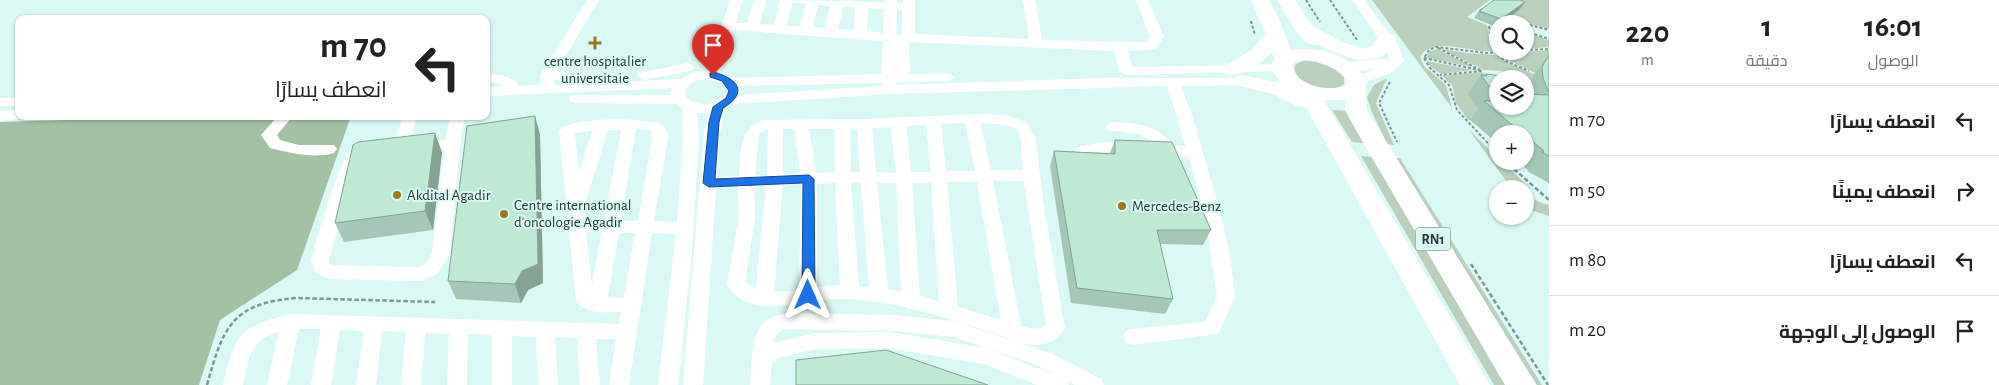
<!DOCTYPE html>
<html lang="ar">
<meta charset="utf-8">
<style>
body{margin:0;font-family:"Alegreya Sans",Cairo,sans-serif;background:#f2f2f2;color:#222;direction:rtl;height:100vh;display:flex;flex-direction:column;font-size:19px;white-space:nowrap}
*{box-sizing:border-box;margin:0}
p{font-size:16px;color:#767676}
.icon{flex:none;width:28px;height:28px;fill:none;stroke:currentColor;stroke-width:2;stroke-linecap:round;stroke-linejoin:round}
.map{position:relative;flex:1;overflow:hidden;direction:ltr}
.sheet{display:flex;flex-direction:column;background:#fff;width:450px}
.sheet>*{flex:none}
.banner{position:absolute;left:15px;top:15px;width:475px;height:105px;border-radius:10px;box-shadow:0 1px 4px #0004;direction:rtl;background:#fff;color:#222;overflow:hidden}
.fabs{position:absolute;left:1489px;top:15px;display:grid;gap:10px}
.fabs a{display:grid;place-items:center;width:45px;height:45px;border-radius:50%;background:#fff;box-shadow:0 1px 4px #0004;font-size:25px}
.pin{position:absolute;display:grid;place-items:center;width:42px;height:42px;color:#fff;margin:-51px -21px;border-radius:50% 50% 50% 0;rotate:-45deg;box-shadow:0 0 5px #0007}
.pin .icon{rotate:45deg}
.me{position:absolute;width:55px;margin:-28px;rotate:0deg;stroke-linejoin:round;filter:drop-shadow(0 0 4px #0008)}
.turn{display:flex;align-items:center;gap:18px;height:105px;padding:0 20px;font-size:22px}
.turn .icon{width:65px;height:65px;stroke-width:2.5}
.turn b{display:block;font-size:35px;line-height:42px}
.eta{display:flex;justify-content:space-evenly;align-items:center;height:85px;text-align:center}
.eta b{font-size:30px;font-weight:600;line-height:35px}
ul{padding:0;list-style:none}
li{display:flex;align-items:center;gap:15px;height:70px;padding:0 20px;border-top:1px solid #e0e0e0}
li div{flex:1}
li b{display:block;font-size:19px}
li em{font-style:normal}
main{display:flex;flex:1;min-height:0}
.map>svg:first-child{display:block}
</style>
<main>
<section class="sheet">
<div class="eta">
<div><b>16:01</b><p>الوصول</p></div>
<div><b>1</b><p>دقيقة</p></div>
<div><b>220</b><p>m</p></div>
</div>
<ul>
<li><svg class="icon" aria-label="left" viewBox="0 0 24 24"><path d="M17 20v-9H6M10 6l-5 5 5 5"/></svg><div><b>انعطف يسارًا</b></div><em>70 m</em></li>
<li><svg class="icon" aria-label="right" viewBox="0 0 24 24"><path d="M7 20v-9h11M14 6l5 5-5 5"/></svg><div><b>انعطف يمينًا</b></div><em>50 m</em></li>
<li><svg class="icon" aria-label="left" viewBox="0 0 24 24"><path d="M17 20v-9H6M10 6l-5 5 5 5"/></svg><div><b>انعطف يسارًا</b></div><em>80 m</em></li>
<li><svg class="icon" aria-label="arrive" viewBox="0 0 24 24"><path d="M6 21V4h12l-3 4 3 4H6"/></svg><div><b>الوصول إلى الوجهة</b></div><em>20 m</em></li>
</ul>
</section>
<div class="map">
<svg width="1549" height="385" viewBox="0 0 1549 385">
<rect width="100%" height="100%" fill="#daf9f5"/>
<g fill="#bbd0bc">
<path d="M1372,0H1490L1467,17L1487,25L1491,47L1493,51C1470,53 1432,35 1420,57L1424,66L1446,85L1452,108Z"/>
<polygon points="1498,0 1549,0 1549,29 1512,19 1514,17 1511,16 1520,9"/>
<polygon points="1525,32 1549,40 1549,47 1525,49"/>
<polygon points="1437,49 1473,67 1427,58 1428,52"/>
<polygon points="1441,49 1468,53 1497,55 1508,63 1534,74 1528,86 1528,96 1525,95 1525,79 1498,79 1470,95 1486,119 1468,120 1456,103 1452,85 1442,76 1482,72 1494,79 1503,71 1484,70"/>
<polygon points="1549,50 1549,64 1535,73 1512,62 1501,54"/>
<path d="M1303,61C1319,60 1333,66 1344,77V84C1332,95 1290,84 1295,65Z"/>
<polygon points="1427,61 1473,70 1441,74 1431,67"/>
<polygon points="1387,78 1376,103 1394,145 1387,144 1372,112 1367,97 1374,85"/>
<polygon points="1332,110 1348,111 1364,143 1352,142"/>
<path d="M1469,130L1497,157L1498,161H1502L1530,188L1527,192C1531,200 1541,203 1549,205V216L1527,209L1525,206V189H1512Z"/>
<polygon points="1361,156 1373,157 1509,385 1494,385"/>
<polygon points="1395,158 1400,158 1542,385 1537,385"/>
</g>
<polygon fill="#a3c2a5" points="199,116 351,116 297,270 220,320 199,385 0,385 0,122"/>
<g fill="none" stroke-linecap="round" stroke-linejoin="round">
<g stroke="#809693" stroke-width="2" stroke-dasharray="3 2" stroke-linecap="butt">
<polyline points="1306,0 1320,22"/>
<polyline points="1330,0 1357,40"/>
<polyline points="1251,21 1255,35"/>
<polyline points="1516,24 1518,22 1549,30"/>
<path d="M1489,26C1493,59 1501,59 1529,71"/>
<polyline points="1525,31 1549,39"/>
<polyline points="1438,48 1482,71 1440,75"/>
<polyline points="1525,50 1549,49"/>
<polyline points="1424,58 1479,70"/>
<polyline points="1390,82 1379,103 1397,142"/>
<polyline points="1498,154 1457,110 1449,85 1430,68 1424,58 1429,50 1436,47 1487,53 1514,51"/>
<polyline points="1505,161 1515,170"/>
</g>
<g stroke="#809693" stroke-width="2.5" stroke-dasharray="4.5 2.5" stroke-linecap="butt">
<polyline points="1514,169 1549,200"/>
<polyline points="1471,264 1548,385"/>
<path d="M207,385C223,328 231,303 297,298L435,302"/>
</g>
<g fill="#fff" fill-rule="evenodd">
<path d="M587,0H599L556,72L612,73L619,77L612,81L553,80L555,85L680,79L694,72L707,71L730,0H742L736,23H747L754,0H766L760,24L774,25L780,0L885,2V0H897V3H903V0H915V34L1029,39L1023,0H1035L1042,40L1146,42L1150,37L1136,0H1148L1164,37L1155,49L1128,51L1132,67L1286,64L1288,67L1281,71L1126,75L1119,71L1114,51L909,42L910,74L949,73L956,77L949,81L896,82L897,85L1105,78H1260L1262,81L1255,85L1181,86L1195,124L1222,220L1230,256L1235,297L1218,334L1133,345L1126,343L1123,337L1126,331L1133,329L1205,322L1217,297L1206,220L1189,157C1165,155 1141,152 1117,152C1106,152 1087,157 1078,155L1075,151L1078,147L1104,142L1156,144L1139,134L1108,130L1106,127L1108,124L1113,122C1136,123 1159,125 1173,145L1186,146L1167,86L891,94L733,104L725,110L720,133L717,177L739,176C742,152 737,126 766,120L864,119L980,114L1006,115L1027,123L1036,140L1044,207L1065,328C1059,340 1047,345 1034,345C1020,345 1004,336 990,332C960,322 931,313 900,306C879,302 858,299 836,299C804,300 747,322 727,284L739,218L738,187L716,188L703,385H683L704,133L709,113H697L699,141L692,253L678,385H658L676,234L652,233L629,385H609L616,339H596L600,385H580L577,338L555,337L558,385H538L536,337L512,336V385H492V335L468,334L467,385H447L449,334L425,333L421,385H401L406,332L382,331L376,385H356L364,331L340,330L331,385H311L321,329H299L287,385H267L279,332C249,339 249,359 243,385H223C236,333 238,327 291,314L619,324L621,312C606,312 584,315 576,300L559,131C569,116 645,118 661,124L667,131L668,138L654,221L677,222L683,141L682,108L677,104L576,103L571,102L569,99L571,96L576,95H671L672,88L486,96V88L504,86L498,83L486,82V74L501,75L516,81L518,86L541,85L540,76ZM792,3L806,4L800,26H786ZM818,5L830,6L825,28L813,27ZM843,7H855L854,30L838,29ZM868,8L884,9L883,33L867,31ZM897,10H902V35L896,34ZM733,30L883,41L881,74L732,78L720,73ZM701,79L715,81L727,87V92C717,107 697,108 685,96L686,88L693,82ZM882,83L883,86L740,95V86ZM965,123L975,171H946L941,124ZM980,123L1006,125L1017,129L1021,140L1022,170H991ZM926,125L931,172H911L906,126ZM891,127L896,173L876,172L872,128ZM636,129L651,130L652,138L638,221H621ZM768,129L767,175H755L759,134ZM783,129H794L800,173L783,174ZM809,129H835V172L816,173ZM850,129H857L860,172H851ZM608,130H621L604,220H585L584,208ZM592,131L579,173L575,133ZM993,181H1024L1046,325C1038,331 1030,328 1021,326ZM947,182H977L1001,320L958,307ZM835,183L840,285L817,287V184ZM851,183H861L869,287L859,286ZM877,183H896L901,292L888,289ZM912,183H931L939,301L920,296ZM801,184L799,290L774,292L783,185ZM754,186H766L756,289L745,282L755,218ZM586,232H602L592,284ZM619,233H635L624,298L608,297Z"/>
<path d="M1352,0H1364L1399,47L1404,61L1391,73L1357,85L1352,84L1350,81L1352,78L1375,69L1345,71L1338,67L1340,64C1348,62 1385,58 1390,60L1385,47Z"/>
<polygon points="688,63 695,67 693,70 644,80 637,76 639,73"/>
<rect x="0" y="98" width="19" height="8"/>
<polygon points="19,110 19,116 26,116 24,118 0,121 0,111"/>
<path d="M278,116H293L277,135L280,140L299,145H334L337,149L334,153C313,159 291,153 270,148L261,135Z"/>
<path d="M403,116H417L409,143L445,140L451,116H465L460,144L450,254L437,274L422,281L329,279L315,272L311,259C318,238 336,167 349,154C360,144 380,146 394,144ZM444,150L432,253L425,264L419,267L332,265L329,264V259L356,169L361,162L369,157Z"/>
<path d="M787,313L895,315L954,321L1052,354L1101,379L1104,385H1075L1067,381L1069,385H1037L984,364L888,348L815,349L782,357L772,362L770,385H750C752,366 750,330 768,319C773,316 781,315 787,313ZM787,329L895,331L954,337L1038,366L1055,375L986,348L888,332L815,333L774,343C774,335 779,331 787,329Z"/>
</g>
<g fill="#fff" fill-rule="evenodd">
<path d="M1251,0H1269L1279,19L1291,50C1321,46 1351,55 1367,81L1365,90L1367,110L1536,385H1505L1357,132L1345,110V100H1324L1490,385H1460L1306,107L1297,106L1273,94L1235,85L1232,81L1235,77L1242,75L1281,83L1273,72L1272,63L1275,59L1272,52C1262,64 1241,78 1225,74L1222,70L1225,66L1250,51L1266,34ZM1307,60C1322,63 1338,67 1347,81L1345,86C1328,92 1295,86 1292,65L1297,61Z"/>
<polygon points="1277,0 1295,0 1311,25 1342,42 1360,48 1367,48 1373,45 1380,35 1387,33 1394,35 1397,39 1387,53 1378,58 1360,60 1341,55 1318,45 1308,44 1297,33"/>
</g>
</g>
<g fill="#a3c8b7">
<polygon points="1525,2 1519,10 1500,24 1498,24 1498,26 1496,27 1474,18 1479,11"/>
<polygon points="1549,55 1549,183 1527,171 1528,170 1518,161 1525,161 1525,134 1498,134 1498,144 1470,120 1478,109 1468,94 1481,75 1485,76 1486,74 1498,79 1498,106 1528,94 1528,86 1534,74"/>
<polygon points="535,116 540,135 543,283 528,290 521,303 456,299 448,281"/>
<polygon points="1115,140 1211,230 1203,245 1160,244 1173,299 1165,314 1071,303 1050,166 1054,151 1110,153"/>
<polygon points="442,152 433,230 344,242 335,223"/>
</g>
<g fill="#84a395">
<polygon points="1525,2 1519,10 1500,24 1498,24 1501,19"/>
<polygon points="535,116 540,135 543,283 528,290 521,303 515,284"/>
<polygon points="435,133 442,152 433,230 425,211"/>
</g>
<g fill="#bde9d5" stroke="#84a395">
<polygon points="1494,0 1520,0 1525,2 1501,19 1479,11"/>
<polygon points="1549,55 1549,93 1543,78 1542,67"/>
<polygon points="1486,74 1511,77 1513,79 1498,79 1498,99 1481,75 1487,76"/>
<polygon points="1525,94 1549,95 1549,156 1542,152 1544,151 1525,135 1525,134 1523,134 1484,101 1498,101 1498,106 1525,106"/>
<polygon points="535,116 538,264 522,271 515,284 448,281 467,126"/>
<polygon points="435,133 425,211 335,223 353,145 358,142"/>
<polygon points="1115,140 1172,142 1211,230 1157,230 1173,299 1077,288 1054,151 1115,154"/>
<polygon points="886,350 988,385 796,385 796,360"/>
</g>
<path fill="#1a73e8" stroke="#114b97" d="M713,72C738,78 749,93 723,108L719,122L715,179L809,175L814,179L815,295L813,299H804L802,295L803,183L709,187L703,183L709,122L713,107L726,98L729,91L722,81L710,77V73Z"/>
<g fill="#997922" stroke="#daf9f5" stroke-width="2">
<path d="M592.5 35.5h5v5h5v5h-5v5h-5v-5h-5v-5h5z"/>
<circle cx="397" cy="195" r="5"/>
<circle cx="1122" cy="206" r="5"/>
<circle cx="504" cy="214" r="5"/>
</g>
<g text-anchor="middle" stroke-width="4" stroke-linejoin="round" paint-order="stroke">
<rect fill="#daf9f5" stroke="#60726f" stroke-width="1" x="1415.5" y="227.5" width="35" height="23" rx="4"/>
<g font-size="14" font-weight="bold" fill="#2b3836">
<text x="1433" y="244">RN1</text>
</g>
<g font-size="15" fill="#2b3836" stroke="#daf9f5" text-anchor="start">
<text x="595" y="66" text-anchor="middle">centre hospitalier<tspan x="595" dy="17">universitaie</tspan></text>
<text x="407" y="200">Akdital Agadir</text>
<text x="514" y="210">Centre international<tspan x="514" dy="17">d'oncologie Agadir</tspan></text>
<text x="1132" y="211">Mercedes-Benz</text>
</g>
</g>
</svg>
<div class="fabs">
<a><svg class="icon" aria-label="search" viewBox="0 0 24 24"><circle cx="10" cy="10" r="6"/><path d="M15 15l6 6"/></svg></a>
<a><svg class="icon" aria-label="layers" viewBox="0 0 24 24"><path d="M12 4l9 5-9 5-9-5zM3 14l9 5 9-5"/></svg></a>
<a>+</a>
<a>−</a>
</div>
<div class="pin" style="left:713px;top:75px;background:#d93025"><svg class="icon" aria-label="arrive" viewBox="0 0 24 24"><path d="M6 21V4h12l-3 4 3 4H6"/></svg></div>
<svg class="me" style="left:808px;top:295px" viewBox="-20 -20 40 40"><path d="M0-17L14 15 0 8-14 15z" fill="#1a73e8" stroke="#fff" stroke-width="4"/></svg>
<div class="banner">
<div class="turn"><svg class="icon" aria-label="left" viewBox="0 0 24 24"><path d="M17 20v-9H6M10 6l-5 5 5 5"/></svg><div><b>70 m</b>انعطف يسارًا</div></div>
</div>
</div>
</main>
